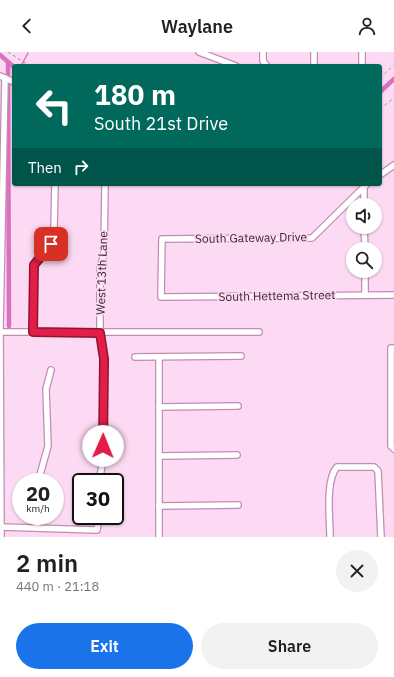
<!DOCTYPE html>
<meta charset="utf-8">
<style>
body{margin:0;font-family:"IBM Plex Sans",sans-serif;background:#f2f2f2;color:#202124;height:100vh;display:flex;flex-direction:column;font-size:15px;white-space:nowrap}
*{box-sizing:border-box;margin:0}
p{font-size:13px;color:#757577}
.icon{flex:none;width:22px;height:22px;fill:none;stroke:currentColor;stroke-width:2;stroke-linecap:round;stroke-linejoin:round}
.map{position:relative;height:485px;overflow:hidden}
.sheet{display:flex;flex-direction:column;background:#fff;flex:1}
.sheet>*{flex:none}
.hud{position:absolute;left:12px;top:12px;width:370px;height:122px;border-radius:4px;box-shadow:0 1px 3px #0004;background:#00695c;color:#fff;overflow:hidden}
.controls{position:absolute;left:346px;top:146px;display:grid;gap:8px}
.controls a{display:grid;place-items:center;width:36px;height:36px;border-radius:50%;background:#fff;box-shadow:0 1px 3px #0004;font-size:20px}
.speed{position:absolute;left:12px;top:421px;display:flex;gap:8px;font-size:20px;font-weight:700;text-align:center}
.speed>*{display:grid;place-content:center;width:52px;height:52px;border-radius:50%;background:#fff;box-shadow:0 1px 3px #0004;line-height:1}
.speed small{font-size:10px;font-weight:400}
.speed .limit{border:2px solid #111;border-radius:6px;background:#fff;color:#111}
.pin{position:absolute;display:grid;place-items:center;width:34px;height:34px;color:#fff;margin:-17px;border-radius:8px;box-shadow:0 2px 6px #0006}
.me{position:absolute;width:44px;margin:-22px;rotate:1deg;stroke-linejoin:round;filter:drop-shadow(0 0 3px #0008)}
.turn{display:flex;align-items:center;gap:14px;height:84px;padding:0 16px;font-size:18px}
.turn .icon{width:52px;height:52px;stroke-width:2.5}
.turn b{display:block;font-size:28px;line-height:34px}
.then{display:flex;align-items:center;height:38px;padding:0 16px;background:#0003;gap:8px;font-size:15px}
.round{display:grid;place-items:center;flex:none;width:42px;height:42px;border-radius:21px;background:#f2f2f2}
.head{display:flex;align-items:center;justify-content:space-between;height:68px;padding:0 16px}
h1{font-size:24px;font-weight:600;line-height:30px}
.button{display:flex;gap:8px;margin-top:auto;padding:8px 16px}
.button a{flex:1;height:46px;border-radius:24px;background:#1a73e8;color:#fff;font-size:16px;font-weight:600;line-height:46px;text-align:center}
.button a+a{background:#f2f2f2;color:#202124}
header{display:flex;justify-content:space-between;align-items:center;height:52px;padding:0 16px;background:#fff;font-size:18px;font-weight:600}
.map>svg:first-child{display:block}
</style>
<header><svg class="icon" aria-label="back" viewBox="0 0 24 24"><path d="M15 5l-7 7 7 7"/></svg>Waylane<svg class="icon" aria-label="person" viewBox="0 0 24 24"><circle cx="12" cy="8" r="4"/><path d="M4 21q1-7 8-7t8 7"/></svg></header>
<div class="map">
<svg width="394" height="485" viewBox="0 0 394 485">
<rect width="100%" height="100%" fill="#fddaf3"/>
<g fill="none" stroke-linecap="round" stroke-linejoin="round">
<polyline stroke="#d871c0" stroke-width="1.5" points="21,14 28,1"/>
<g stroke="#d871c0" stroke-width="4.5">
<polyline points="0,3 14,15"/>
<polyline points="8,10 9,274"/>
<polyline points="380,40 394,27"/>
</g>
<g stroke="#c28cb3" stroke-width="8">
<g id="minor">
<polyline points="199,0 236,14"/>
<polyline points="263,0 263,9 267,14"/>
<polyline points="314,0 314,14"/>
<polyline points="362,0 362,12"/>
<polyline points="0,24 14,30"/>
<polyline points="380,123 394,113"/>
<polyline points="367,132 312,186 162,187 161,245 394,243"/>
<polyline points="364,134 364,153"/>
<polyline points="364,175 365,197"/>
<polyline points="365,219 365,243"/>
<polyline points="1,280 259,280"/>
<polyline points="33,280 34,213 51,192 54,177 55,132"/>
<polyline points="394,296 391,296 391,394 394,397"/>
<polyline points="135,305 241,304"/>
<polyline points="159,355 238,354"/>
<polyline points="159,404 237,403"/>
<polyline points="38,430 48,394 46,337 51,318"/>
<polyline points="99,430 103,408 104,307 100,281 100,215 104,203 105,132"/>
<polyline points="159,454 238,453"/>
<polyline points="37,464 37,476"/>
<polyline points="1,475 97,478 99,464"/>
<polyline points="1,485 0,276 5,26"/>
<polyline points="159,485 159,306"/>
<path d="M330,485C330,467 325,428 337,415H374L378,419L381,485"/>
</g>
</g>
<g stroke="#a88ba0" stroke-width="1" stroke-dasharray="3 3" stroke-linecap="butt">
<polyline points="8,0 30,14"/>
<polyline points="380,26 394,13"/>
<polyline points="380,57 394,46"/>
</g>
<use href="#minor" stroke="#fff" stroke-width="5.5"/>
</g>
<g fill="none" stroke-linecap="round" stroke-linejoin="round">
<g stroke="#92132f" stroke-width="10">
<polyline id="route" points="51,192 34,213 33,280 100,281 104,307 103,394"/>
</g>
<use href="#route" stroke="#e11d48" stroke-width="7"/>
</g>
<g text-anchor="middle" stroke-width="3.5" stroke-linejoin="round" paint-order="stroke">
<g font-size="12" fill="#3b2535" stroke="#fddaf3">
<text transform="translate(251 186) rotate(-1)" y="4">South Gateway Drive</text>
<text transform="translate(102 221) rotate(-88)" y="4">West 13th Lane</text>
<text transform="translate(277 244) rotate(-1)" y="4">South Hettema Street</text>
</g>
</g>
</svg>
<div class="controls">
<a><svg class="icon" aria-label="sound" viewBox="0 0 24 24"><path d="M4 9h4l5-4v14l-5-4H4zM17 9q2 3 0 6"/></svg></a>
<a><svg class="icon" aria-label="search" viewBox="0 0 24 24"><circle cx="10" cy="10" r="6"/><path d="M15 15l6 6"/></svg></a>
</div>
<div class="speed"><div>20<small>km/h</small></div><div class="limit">30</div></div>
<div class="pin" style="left:51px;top:192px;background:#d93025"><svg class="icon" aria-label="arrive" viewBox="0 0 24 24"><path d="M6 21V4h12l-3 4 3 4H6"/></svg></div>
<svg class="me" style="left:103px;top:394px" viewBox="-20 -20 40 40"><circle r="19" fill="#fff"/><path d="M0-13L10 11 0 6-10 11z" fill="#e11d48"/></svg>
<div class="hud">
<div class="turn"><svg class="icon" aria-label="left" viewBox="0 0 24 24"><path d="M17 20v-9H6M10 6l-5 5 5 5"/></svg><div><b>180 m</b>South 21st Drive</div></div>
<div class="then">Then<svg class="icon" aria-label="right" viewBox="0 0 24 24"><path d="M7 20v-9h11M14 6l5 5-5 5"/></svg></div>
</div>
</div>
<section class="sheet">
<div class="head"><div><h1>2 min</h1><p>440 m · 21:18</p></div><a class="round"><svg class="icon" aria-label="close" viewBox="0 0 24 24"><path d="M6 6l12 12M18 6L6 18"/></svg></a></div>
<div class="button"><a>Exit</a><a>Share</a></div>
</section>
